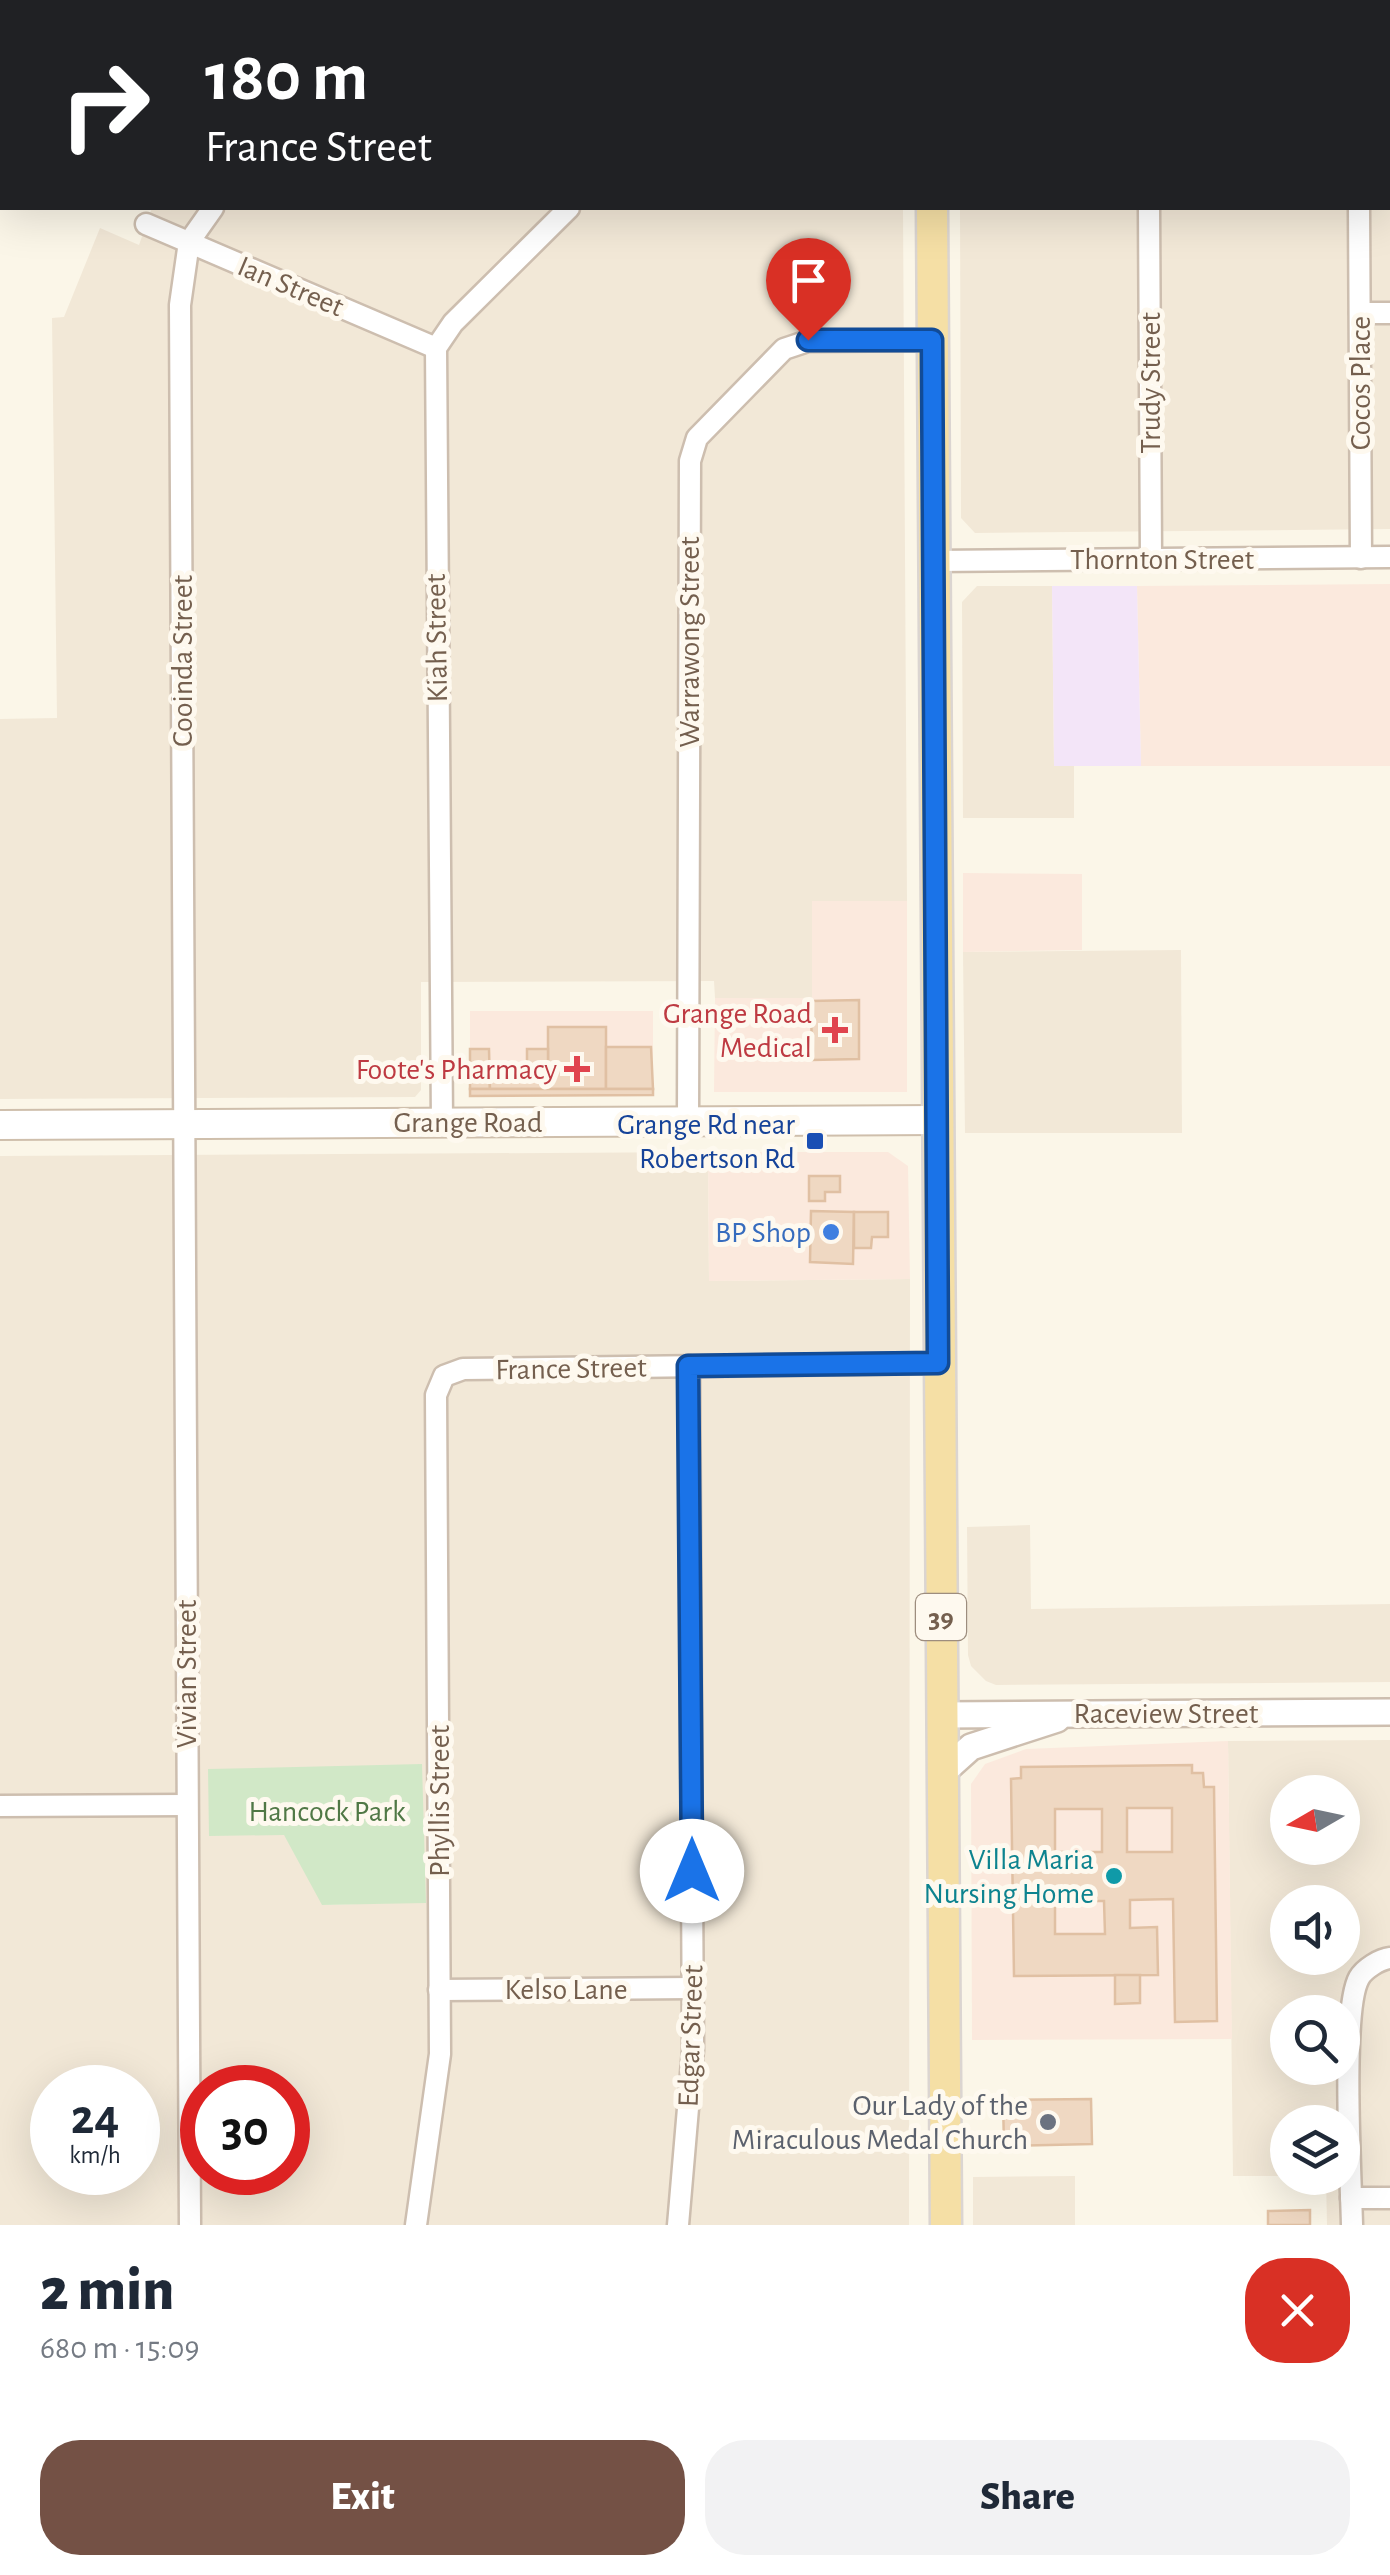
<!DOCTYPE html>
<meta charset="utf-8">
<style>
body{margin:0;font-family:"Alegreya Sans",sans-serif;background:#f2f2f3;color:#1f2937;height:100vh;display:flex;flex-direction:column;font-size:38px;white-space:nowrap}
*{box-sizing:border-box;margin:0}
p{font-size:32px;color:#747a83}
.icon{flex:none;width:55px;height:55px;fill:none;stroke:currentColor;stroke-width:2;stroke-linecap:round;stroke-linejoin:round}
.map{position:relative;height:2225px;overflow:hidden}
.panel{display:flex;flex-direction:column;background:#fff;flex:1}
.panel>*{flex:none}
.hud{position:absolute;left:0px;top:0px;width:1390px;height:210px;box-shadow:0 10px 40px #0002;background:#202124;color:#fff;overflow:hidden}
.needle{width:65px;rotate:261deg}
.fabs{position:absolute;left:1270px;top:1775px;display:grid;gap:20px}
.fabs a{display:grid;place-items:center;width:90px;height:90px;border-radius:50%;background:#fff;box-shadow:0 10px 40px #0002;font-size:50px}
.speed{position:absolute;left:30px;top:2065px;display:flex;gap:20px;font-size:50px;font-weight:700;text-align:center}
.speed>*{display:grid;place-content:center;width:130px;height:130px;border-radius:50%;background:#fff;box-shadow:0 10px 40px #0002;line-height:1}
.speed small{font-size:25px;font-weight:400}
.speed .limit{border:15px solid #d22;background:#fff;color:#111}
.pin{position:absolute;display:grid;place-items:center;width:85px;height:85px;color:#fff;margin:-102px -42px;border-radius:50% 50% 50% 0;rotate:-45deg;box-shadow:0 0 10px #0007}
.pin .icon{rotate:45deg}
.me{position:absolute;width:110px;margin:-55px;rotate:0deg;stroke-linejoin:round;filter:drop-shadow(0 0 8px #0008)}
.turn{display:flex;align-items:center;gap:35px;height:210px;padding:0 40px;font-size:45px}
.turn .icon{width:130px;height:130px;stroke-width:2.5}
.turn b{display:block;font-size:70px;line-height:85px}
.round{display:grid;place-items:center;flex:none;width:105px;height:105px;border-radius:40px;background:#f2f2f3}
.head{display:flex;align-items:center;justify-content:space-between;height:170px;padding:0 40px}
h1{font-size:60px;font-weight:800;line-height:75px}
.primary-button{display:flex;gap:20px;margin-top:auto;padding:20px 40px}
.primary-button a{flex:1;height:115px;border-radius:40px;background:#745145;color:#fff;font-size:40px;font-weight:800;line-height:115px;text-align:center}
.primary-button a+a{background:#f2f2f3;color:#1f2937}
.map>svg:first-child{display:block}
</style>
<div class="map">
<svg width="1390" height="2225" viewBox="0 0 1390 2225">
<rect width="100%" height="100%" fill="#fbf6e8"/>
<g fill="#f2e8d7" fill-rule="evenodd">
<polygon points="35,0 902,0 902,2 33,2"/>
<polygon points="960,0 1390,0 1390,529 975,533 961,518 960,208 1388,208 1388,2"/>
<polygon points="152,208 903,208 907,901 812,902 812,999 715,998 714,981 421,982 421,1090 415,1097 0,1099 0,719 57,718 52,318 64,317 100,228 139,245"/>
<polygon points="977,586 1052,586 1054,766 1074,766 1074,818 963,818 962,602"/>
<polygon points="1181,950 1182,1133 965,1133 963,952"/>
<path d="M708,1152L709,1281L910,1279L909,2225H0V1156ZM284,1834L426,1902L323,1905ZM52,2088H138V2172H52ZM202,2088H288V2172H202Z"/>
<polygon points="1030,1525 1031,1609 1390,1604 1390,1682 996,1685 986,1681 971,1666 968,1655 967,1527"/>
<path d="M1390,1740V2225H1327L1326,2178H1342V2122H1288L1287,2176H1233L1228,1741ZM1288,1792H1342V1848H1288ZM1288,1902H1342V1958H1288ZM1288,2012H1342V2068H1288Z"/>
<polygon points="1075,2176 1075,2225 973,2225 973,2177"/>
</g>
<g fill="#fbe9dd">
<polygon points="1390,584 1390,766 1141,766 1137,586"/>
<polygon points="963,873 1082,874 1082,950 963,952"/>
<polygon points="812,901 907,901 907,1092 714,1092 715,998 812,998"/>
<rect x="470" y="1011" width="183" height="78"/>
<polygon points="708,1152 888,1152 908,1166 910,1279 709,1281"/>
<polygon points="1228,1741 1232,2039 972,2040 971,1784 985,1764 1026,1749"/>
</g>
<polygon fill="#f3e5f8" points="1052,586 1137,586 1141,766 1054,766"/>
<polygon fill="#d1e8c7" points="422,1764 426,1903 322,1905 284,1835 209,1836 208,1769"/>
<g fill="#efd8c2" stroke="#e0c0a3" stroke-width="2.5" fill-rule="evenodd">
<polygon points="859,1000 859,1059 812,1060 811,1001"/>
<rect x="548" y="1027" width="58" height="62"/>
<polygon points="606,1047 651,1047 653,1089 606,1089"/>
<polygon points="470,1049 489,1049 490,1089 470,1089"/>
<polygon points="527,1049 548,1049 548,1089 490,1089 489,1064 527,1064"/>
<polygon points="470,1089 653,1089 653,1095 470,1096"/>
<polygon points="809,1176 840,1176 840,1192 825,1192 825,1201 809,1201"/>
<polygon points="811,1211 854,1212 853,1264 810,1262"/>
<polygon points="854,1212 888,1212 888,1237 872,1237 871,1248 854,1248"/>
<path d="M1192,1765V1773H1203L1204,1787H1214L1217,2021L1175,2022L1173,1899L1130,1900V1928L1157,1927L1158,1975L1014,1976L1011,1779L1021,1778V1767ZM1127,1808H1172V1852H1127ZM1055,1809H1102V1852H1055ZM1055,1901H1104L1105,1934H1055Z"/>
<polygon points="1115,1975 1140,1975 1140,2003 1115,2004"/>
<polygon points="1091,2099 1092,2144 1004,2146 1003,2100"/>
<polygon points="1310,2210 1310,2225 1268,2225 1268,2211"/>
</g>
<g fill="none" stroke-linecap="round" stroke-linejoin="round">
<g stroke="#cdbeaf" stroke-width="25">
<g id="minor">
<polyline points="303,0 306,2"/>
<polyline points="1147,0 1147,2"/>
<polyline points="1357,0 1357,2"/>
<polyline points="130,2 133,0"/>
<polyline points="416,2 419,0"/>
<polyline points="1149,208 1151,558"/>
<polyline points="1359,208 1361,558"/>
<polyline points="146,224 436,348"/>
<polyline points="1360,313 1390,313"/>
<polyline points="935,561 1390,557"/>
<polyline points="688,1121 690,461 697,438 784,349 808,341 932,340"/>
<polyline points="442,1122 436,348 453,323 569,208"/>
<polyline points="0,1806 186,1805"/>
<polyline points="439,1990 693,1988"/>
<polyline points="1351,2198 1390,2198"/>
<polyline points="190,2225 180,305 189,242 213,208"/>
<polyline points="416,2225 440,2054 436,1395 444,1376 463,1369 938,1363"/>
<polyline points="678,2225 693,2050 689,1366"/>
<path d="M1352,2225C1351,2179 1341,2010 1359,1978C1364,1969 1380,1959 1390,1958"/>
</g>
</g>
<g stroke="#cdbeaf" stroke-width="30">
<g id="tertiary">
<polyline points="942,1715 1390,1712"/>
<polyline points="942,1773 971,1747 1057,1719"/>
</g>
</g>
<g stroke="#cfbfac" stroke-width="32">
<polyline id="secondary" points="0,1125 937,1120"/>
</g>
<g stroke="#dbd5d1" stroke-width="35">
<g id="primary">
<polyline points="930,0 930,2"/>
<polyline points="932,208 946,2225"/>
</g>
</g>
<use href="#minor" stroke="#fff" stroke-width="20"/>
<use href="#tertiary" stroke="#fff" stroke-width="25"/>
<use href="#secondary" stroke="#fff" stroke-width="28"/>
<use href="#primary" stroke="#f5dfa5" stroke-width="30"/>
</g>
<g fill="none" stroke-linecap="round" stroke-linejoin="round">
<g stroke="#114b97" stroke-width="25">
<polyline id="route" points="692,1871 688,1366 938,1363 932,340 808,340"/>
</g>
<use href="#route" stroke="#1a73e8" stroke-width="18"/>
</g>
<g fill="#e0444e" stroke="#fef9ef" stroke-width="4">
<path d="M830 1015h10v10h10v10h-10v10h-10v-10h-10v-10h10z"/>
<path d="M572 1054h10v10h10v10h-10v10h-10v-10h-10v-10h10z"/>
</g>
<rect fill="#1a4fb4" stroke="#fef9ef" stroke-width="4" x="805" y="1131" width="20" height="20" rx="5"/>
<circle fill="#3f7fe0" stroke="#fef9ef" stroke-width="4" cx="831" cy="1232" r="10"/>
<circle fill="#0f9aa8" stroke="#fef9ef" stroke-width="4" cx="1114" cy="1876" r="10"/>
<circle fill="#6b7280" stroke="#fef9ef" stroke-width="4" cx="1048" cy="2122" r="10"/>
<g text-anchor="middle" stroke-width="10" stroke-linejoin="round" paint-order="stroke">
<rect fill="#fef9ef" stroke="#9d8d7e" stroke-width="2.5" x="916" y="1594" width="50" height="46" rx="8"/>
<g font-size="28" font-weight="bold" fill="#745f4e">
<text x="941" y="1627">39</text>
</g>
<g font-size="30" fill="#745f4e" stroke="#fef9ef">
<text transform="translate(291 286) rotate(23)" y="10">Ian Street</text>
<text transform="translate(1150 383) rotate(-90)" y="10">Trudy Street</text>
<text transform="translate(1360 383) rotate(-90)" y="10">Cocos Place</text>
<text x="1162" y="569">Thornton Street</text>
<text transform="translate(436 638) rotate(-91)" y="10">Kiah Street</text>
<text transform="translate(689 642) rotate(-90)" y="10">Warrawong Street</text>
<text transform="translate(182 661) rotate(-90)" y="10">Cooinda Street</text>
<text x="468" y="1132">Grange Road</text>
<text transform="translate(571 1368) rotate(-1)" y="10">France Street</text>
<text transform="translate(186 1674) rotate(-90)" y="10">Vivian Street</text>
<text x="1166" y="1723">Raceview Street</text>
<text transform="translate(439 1801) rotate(-90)" y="10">Phyllis Street</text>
<text x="566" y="1999">Kelso Lane</text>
<text transform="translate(690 2036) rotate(-88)" y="10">Edgar Street</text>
</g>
<g font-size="30" fill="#be3a42" stroke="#fef9ef" text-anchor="end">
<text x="812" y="1023">Grange Road<tspan x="812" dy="34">Medical</tspan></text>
<text x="557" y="1079">Foote's Pharmacy</text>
</g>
<g font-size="30" fill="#164399" stroke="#fef9ef" text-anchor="end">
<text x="795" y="1134">Grange Rd near<tspan x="795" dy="34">Robertson Rd</tspan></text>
</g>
<g font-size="30" fill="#366cbe" stroke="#fef9ef" text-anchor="end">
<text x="811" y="1242">BP Shop</text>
</g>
<g font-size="30" fill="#507846" stroke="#fef9ef">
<text x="327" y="1821">Hancock Park</text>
</g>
<g font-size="30" fill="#0d838f" stroke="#fef9ef" text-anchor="end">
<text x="1094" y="1869">Villa Maria<tspan x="1094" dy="34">Nursing Home</tspan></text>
</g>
<g font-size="30" fill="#5b616d" stroke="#fef9ef" text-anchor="end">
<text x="1028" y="2115">Our Lady of the<tspan x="1028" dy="34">Miraculous Medal Church</tspan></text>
</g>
</g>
</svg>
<div class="fabs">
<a><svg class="needle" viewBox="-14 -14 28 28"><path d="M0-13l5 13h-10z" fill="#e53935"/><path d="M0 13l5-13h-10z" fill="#747a83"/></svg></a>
<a><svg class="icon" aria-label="sound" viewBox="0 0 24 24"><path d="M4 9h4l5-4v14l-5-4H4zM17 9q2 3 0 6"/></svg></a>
<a><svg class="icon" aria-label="search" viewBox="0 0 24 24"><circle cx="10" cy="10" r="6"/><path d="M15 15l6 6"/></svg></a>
<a><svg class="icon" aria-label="layers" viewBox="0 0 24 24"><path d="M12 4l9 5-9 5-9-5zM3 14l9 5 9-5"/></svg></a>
</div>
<div class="speed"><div>24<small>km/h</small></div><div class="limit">30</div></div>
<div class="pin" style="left:808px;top:340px;background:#d93025"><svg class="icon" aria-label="arrive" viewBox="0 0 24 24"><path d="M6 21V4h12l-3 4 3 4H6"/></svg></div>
<svg class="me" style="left:692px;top:1871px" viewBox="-20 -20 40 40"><circle r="19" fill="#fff"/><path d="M0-13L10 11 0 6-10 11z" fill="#1a73e8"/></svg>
<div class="hud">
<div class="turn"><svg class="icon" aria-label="right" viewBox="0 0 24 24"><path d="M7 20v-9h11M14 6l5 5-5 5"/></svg><div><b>180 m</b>France Street</div></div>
</div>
</div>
<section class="panel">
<div class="head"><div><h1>2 min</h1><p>680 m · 15:09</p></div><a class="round" style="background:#d93025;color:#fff"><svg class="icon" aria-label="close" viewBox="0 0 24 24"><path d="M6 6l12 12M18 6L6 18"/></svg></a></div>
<div class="primary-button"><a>Exit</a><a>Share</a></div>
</section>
